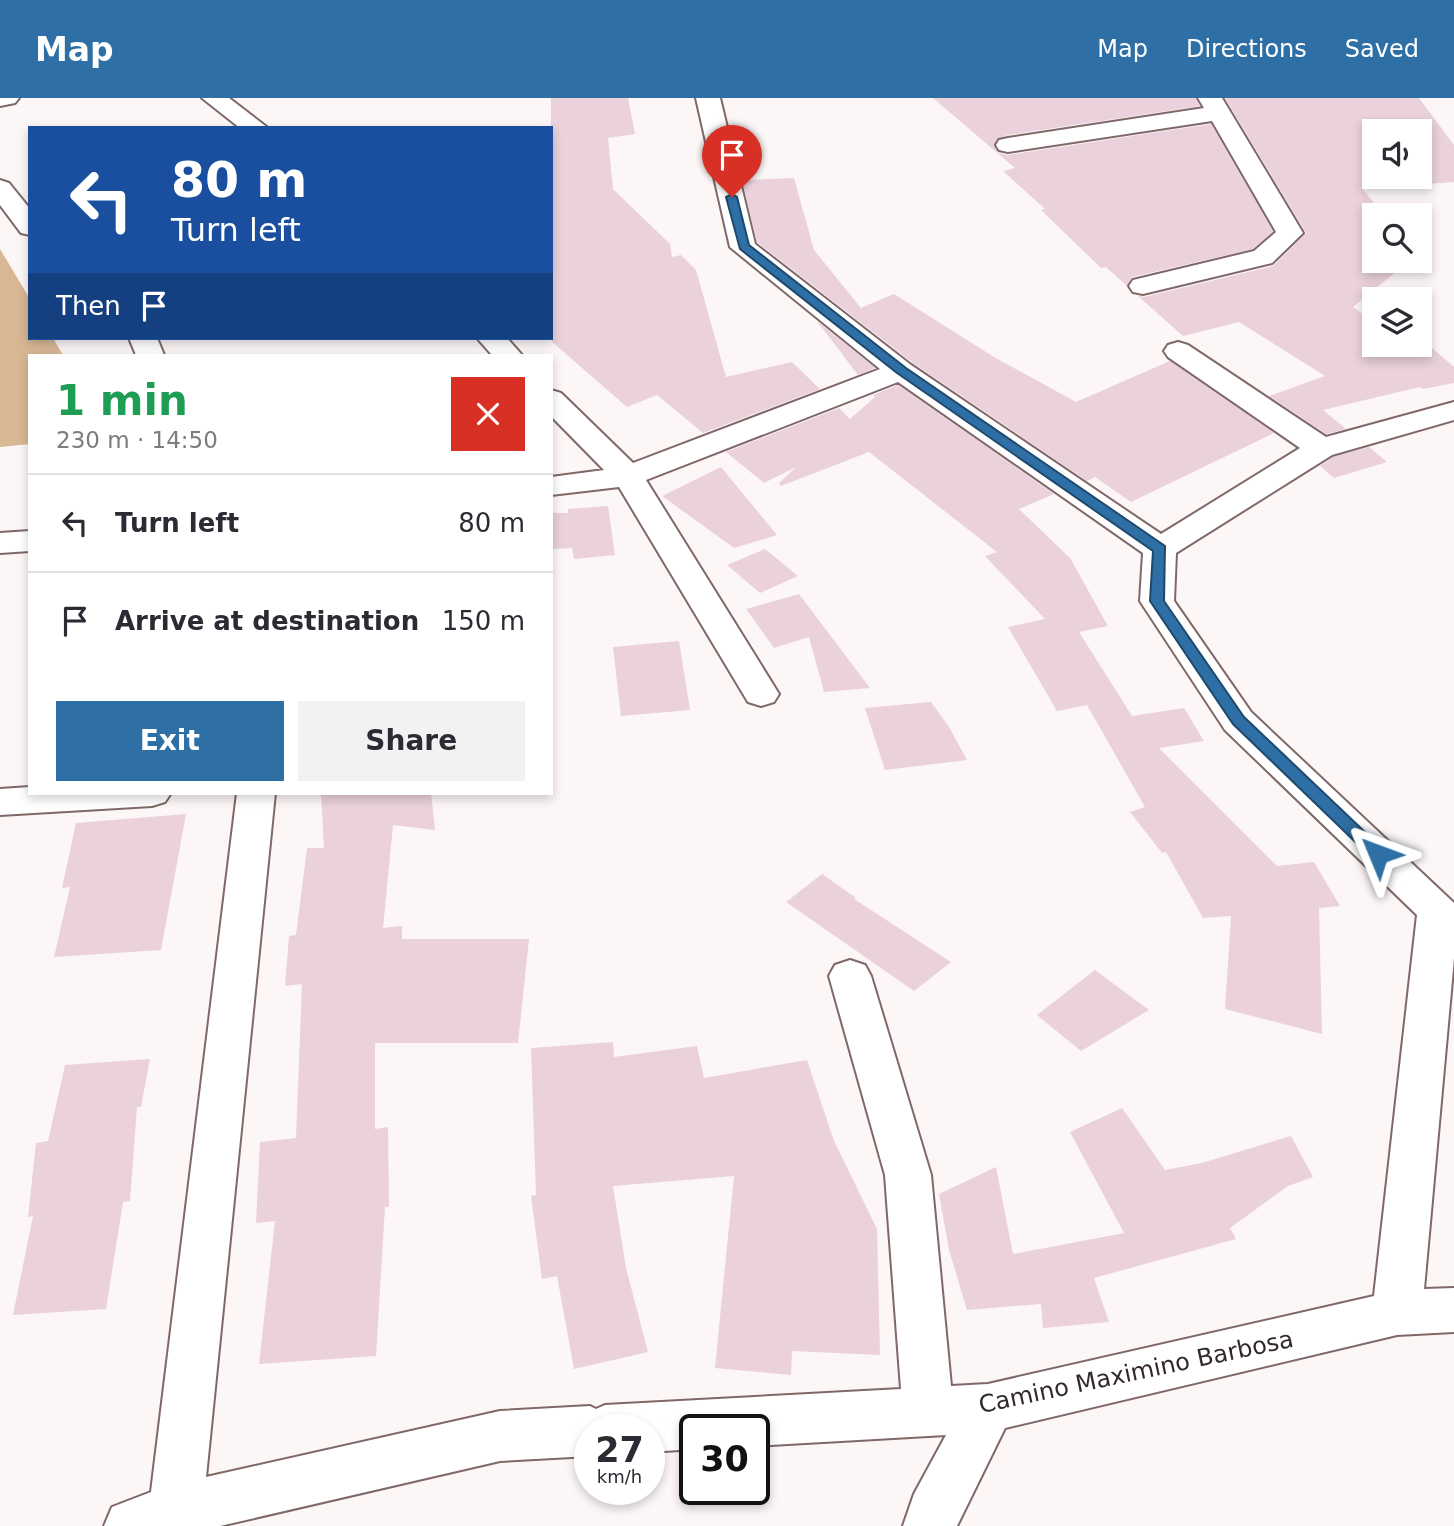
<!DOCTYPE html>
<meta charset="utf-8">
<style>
body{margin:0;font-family:"DejaVu Sans",sans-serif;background:#f2f2f3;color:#2b2b33;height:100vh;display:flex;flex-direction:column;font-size:26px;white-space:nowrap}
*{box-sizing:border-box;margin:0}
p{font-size:23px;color:#7c7c81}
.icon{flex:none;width:38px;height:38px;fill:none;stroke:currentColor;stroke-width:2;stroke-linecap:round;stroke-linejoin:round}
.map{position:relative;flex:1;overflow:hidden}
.panel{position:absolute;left:28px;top:256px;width:525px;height:441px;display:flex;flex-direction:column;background:#fff;border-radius:0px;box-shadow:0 4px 10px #0003}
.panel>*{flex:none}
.hud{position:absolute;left:28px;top:28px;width:525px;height:214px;border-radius:0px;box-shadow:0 4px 10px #0003;background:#1a4fa0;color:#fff;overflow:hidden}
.buttons{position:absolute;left:1362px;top:21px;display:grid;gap:14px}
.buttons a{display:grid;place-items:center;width:70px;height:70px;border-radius:0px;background:#fff;box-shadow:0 4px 10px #0003;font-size:35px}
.speed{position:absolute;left:574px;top:1316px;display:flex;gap:14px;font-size:35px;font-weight:700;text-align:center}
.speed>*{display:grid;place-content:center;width:91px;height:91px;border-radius:50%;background:#fff;box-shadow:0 4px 10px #0003;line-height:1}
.speed small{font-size:18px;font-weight:400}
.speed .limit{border:4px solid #111;border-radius:10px;background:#fff;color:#111}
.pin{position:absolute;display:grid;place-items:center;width:60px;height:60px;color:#fff;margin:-72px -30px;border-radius:50% 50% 50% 0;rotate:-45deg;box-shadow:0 0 7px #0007}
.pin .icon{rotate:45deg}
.me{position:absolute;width:77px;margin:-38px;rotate:314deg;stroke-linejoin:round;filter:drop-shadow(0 0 5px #0008)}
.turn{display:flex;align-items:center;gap:24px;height:147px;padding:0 28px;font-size:32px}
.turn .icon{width:91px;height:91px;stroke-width:2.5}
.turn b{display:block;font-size:49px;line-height:60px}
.then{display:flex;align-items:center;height:66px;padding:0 28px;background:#0003;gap:14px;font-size:26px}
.round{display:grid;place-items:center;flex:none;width:74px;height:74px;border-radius:0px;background:#f2f2f3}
.overview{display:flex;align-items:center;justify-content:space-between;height:119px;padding:0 28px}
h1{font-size:42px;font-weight:800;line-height:52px;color:#1e9e55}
.cta{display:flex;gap:14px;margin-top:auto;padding:14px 28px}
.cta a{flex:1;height:80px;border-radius:0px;background:#2e70a6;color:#fff;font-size:28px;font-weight:800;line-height:80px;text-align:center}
.cta a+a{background:#f2f2f3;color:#2b2b33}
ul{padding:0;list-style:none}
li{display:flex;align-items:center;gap:21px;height:98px;padding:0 28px;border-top:2px solid #e1e1e2}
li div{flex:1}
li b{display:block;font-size:26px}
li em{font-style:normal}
header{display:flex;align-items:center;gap:42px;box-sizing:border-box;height:98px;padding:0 35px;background:#2e70a6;color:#fff}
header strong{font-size:33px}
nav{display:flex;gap:38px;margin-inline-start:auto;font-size:24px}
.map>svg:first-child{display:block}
</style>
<header>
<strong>Map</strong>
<nav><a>Map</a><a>Directions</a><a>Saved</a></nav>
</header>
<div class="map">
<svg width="1454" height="1428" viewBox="0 0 1454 1428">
<rect width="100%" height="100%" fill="#fcf6f6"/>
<polygon fill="#d8b795" points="0,151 30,201 30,240 53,240 63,257 30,257 30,346 0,349"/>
<g fill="#ead1dc" fill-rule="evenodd">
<polygon points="551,0 628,0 635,36 608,40 613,91 670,146 672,159 681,157 696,172 726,279 792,264 820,291 703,335 657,297 627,309 551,243"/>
<polygon points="933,0 1195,0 1200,8 1008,37 997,41 994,48 998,55 1008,57 1211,26 1273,133 1253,151 1132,179 1127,188 1106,169 1101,170 1041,112 1045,111 1003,73 1015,70"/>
<path d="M1225,0H1419L1454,47V84L1363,91L1383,117H1374V163H1409L1353,209L1374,224V247H1419V244L1424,243L1454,269V285L1423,291L1420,289L1323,312L1346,331L1326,336L1269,298L1325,278L1239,224L1183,238L1138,198L1144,199L1273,168L1306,135ZM1374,33H1419V79H1374Z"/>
<polygon points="794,80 814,152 861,210 894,196 994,259 1076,304 1170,263 1274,335 1131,404 1095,379 1087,383 913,265 757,144 742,82"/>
<polygon points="817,223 875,270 858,277"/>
<polygon points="898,287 1054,396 1019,411 1070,460 1108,528 1079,534 1132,618 1184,610 1204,643 1159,650 1277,768 1314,764 1340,808 1319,810 1322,936 1225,911 1231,818 1203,820 1166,754 1162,755 1130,714 1145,709 1087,607 1057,613 1008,529 1045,521 985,458 997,454 869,354 781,388 779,385 796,369 764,385 726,354 839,310 850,321 875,299 873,297"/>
<polygon points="1369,349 1387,364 1334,380 1320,368 1333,359"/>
<polygon points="721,369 777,437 734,450 662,398"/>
<polygon points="608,408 615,457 574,461 572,450 551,451 551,415 568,415 568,411"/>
<polygon points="765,451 798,478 760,495 727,467"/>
<polygon points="799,496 870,590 824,594 809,539 774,550 746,511"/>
<polygon points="679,543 690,612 621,618 613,549"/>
<polygon points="931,604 949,629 967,662 885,672 865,610"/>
<polygon points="321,695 431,695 435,732 393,727 383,830 402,828 402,841 529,841 518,945 375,945 375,1031 388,1029 389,1109 385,1109 376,1258 259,1266 275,1123 256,1125 260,1044 296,1040 302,886 285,888 289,838 296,837 307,750 324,750"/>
<polygon points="186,716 161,852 54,859 70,789 62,790 76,725"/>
<polygon points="822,776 856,800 854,801 951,864 914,893 786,804"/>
<polygon points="1095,872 1149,912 1081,953 1037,917"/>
<polygon points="613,944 614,959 697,948 704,980 807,962 834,1043 877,1131 880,1257 792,1253 791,1277 715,1270 734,1078 613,1088 626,1170 648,1254 574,1271 557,1178 542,1181 531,1098 536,1097 531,950"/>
<polygon points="150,961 141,1009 137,1009 130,1103 123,1104 106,1211 13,1217 33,1118 28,1119 36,1045 48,1043 65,967"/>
<polygon points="1122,1010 1165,1072 1202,1065 1291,1038 1313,1079 1288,1088 1230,1130 1236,1141 1094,1180 1109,1224 1043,1230 1041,1206 967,1212 949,1152 939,1096 996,1069 1013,1156 1124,1135 1070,1034"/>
</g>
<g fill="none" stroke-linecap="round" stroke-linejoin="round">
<g stroke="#806868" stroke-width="4">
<g id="minor">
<polygon points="0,0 19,0 15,5 0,8"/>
<polygon points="202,0 229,0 268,30 240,30"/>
<polygon points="696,0 720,0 755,146 911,267 1161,436 1300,350 1168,259 1164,253 1168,247 1178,244 1188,247 1326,339 1454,304 1454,322 1332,357 1176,455 1174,503 1251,614 1454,805 1454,860 1424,1191 1454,1190 1454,1234 1397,1237 1005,1330 957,1428 903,1428 914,1396 946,1337 754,1348 754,1332 695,1332 695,1351 649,1354 649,1332 590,1332 590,1358 500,1363 220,1428 104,1428 112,1409 151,1394 237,695 275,695 206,1379 500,1313 590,1308 596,1311 605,1307 901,1291 885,1077 829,878 835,867 850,862 865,867 871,878 931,1077 951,1288 988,1286 1374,1198 1417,817 1225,632 1140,503 1143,455 898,284 646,382 779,596 774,604 761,608 748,604 619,389 551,397 551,379 604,372 551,318 551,292 561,295 633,365 880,271 730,149"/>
<polygon points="1198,0 1222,0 1303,135 1272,165 1143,196 1133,194 1129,188 1133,182 1254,153 1276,134 1212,23 1008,54 999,52 996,47 999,42 1008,40 1204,10"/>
<polygon points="0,82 9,85 30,111 30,137 21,135 0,107"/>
<polygon points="129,240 157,240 164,257 136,257"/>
<polygon points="477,240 507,240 522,257 492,257"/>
<polygon points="30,433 30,453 0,455 0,435"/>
<polygon points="30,689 30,695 171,695 165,704 152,708 0,717 0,691"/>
</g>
</g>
<use href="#minor" fill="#fff" fill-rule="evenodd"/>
</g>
<polygon fill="#2e70a6" stroke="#1e496c" stroke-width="2" points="732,96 737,99 749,147 906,270 1165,448 1164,503 1244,619 1384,752 1386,756 1384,760 1372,760 1233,626 1150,503 1153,453 897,275 740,151 726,99"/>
<g text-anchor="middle" stroke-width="7" stroke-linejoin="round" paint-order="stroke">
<g font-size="24" fill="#332929" stroke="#fff">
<text transform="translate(1136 1274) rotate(-12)" y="8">Camino Maximino Barbosa</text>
</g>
</g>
</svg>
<div class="buttons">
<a><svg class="icon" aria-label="sound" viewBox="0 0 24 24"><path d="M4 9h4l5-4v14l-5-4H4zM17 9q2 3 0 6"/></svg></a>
<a><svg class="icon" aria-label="search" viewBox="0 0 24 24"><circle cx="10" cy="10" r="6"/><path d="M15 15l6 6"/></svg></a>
<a><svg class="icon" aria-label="layers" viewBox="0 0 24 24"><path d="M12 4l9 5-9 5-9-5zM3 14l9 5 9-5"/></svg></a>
</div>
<div class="speed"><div>27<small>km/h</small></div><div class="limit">30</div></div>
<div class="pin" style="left:732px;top:99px;background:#d93025"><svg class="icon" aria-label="arrive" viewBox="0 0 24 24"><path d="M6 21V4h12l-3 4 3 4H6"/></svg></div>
<svg class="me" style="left:1378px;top:756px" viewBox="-20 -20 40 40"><path d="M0-17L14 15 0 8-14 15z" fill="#2e70a6" stroke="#fff" stroke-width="4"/></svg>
<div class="hud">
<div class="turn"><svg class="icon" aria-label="left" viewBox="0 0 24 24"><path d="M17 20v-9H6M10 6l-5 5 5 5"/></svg><div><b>80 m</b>Turn left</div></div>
<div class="then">Then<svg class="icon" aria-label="arrive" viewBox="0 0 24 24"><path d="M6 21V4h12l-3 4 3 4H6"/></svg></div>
</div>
<section class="panel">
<div class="overview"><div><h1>1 min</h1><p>230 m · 14:50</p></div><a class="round" style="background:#d93025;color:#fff"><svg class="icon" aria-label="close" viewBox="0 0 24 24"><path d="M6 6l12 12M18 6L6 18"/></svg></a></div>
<ul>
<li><svg class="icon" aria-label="left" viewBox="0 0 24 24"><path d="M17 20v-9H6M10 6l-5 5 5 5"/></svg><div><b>Turn left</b></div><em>80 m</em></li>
<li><svg class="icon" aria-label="arrive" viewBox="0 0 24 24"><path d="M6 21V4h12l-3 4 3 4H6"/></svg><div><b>Arrive at destination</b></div><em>150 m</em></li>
</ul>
<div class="cta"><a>Exit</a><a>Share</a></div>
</section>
</div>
